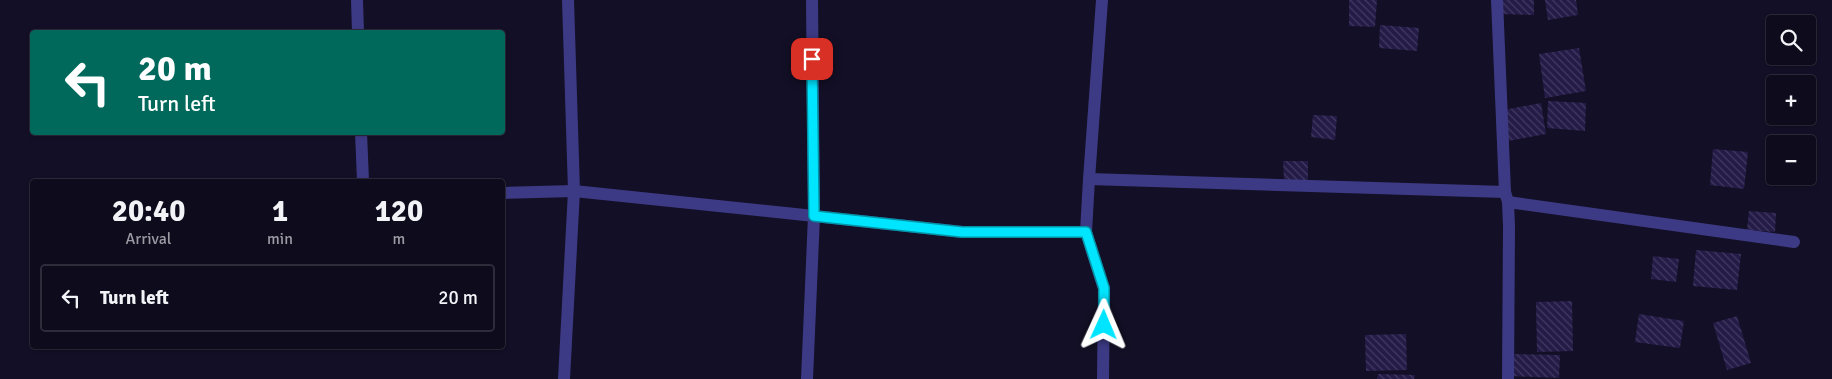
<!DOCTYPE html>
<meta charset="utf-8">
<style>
body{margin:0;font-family:Signika,sans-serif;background:#171425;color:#f1f3f6;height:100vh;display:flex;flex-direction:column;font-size:19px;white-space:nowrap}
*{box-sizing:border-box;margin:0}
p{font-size:16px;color:#9b9ba3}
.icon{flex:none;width:28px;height:28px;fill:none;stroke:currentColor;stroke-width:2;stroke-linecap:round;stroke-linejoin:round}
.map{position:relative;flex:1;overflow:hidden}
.side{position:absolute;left:30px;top:179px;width:475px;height:170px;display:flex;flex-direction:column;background:#0e0b1c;border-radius:5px;box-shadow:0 1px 4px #0004,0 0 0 1px #2e2b3b}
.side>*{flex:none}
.top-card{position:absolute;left:30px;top:30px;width:475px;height:105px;border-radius:5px;box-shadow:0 1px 4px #0004,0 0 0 1px #2e2b3b;background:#00695c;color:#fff;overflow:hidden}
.fabs{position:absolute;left:1766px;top:15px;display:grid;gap:10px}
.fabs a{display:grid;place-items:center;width:50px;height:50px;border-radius:5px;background:#0e0b1c;box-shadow:0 1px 4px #0004,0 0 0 1px #2e2b3b;font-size:25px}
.pin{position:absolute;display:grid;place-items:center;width:42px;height:42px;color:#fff;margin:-21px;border-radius:10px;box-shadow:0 2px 8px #0006}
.me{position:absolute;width:55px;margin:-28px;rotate:1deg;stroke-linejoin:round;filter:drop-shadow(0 0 4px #0008)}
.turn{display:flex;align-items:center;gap:18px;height:105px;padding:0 25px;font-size:22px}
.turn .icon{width:65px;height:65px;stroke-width:2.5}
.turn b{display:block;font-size:35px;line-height:42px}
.eta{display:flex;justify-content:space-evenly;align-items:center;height:85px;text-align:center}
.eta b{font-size:30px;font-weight:800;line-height:35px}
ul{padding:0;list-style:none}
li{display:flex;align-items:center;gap:15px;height:68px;margin:0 10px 8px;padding:0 15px;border:2px solid #2e2b3b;border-radius:5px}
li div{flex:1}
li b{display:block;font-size:19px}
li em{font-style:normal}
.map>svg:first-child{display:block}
</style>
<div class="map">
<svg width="1832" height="379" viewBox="0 0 1832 379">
<defs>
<pattern id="building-back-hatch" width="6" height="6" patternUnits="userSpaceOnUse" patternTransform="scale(1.25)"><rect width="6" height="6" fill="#241b47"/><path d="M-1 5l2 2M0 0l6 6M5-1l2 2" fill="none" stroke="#433b63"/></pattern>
</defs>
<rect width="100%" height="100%" fill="#130f26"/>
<g fill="url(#building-back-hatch)">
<polygon points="1349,0 1377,0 1375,27 1349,26"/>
<polygon points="1499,0 1534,0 1534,15 1498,14"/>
<polygon points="1545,0 1576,0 1578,15 1548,20"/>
<polygon points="1380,25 1419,28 1417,51 1379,48"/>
<polygon points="1579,48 1586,91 1545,98 1539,54"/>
<polygon points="1548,101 1586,103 1585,131 1547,128"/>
<polygon points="1541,103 1546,134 1503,142 1498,111"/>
<polygon points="1313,115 1337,116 1335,140 1311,137"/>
<polygon points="1713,149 1748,152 1744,189 1710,185"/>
<polygon points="1283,161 1308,161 1308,181 1284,181"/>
<polygon points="1749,211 1776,213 1775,232 1747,230"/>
<polygon points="1696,250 1741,254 1737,290 1693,286"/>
<polygon points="1653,256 1679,259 1676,282 1651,279"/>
<polygon points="1572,301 1573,351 1537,352 1536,302"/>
<polygon points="1639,314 1684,321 1680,348 1635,342"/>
<polygon points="1737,316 1751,363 1727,370 1713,323"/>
<polygon points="1406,334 1407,370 1366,371 1365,335"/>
<polygon points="1512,354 1560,355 1559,378 1510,376"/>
<polygon points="1378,374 1415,375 1414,379 1377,379"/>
</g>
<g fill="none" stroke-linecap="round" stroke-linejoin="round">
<g stroke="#3d3a85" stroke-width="12">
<polyline points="357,0 358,32"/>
<polyline points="1102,0 1089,179 1086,232 1104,289 1103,379"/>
<polyline points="1497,0 1505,192 1508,202 1509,226 1508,379"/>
<polyline points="361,132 363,181"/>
<polyline points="1089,179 1505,192"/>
<polyline points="502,193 574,191 814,216 812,0"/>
<polyline points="1508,202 1794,242"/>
<polyline points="564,379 574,191 568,0"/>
<polyline points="807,379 814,216 963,232 1086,232"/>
</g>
</g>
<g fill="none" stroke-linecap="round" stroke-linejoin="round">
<g stroke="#0095a6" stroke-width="12">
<polyline id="route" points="812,59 814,216 962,232 1086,232 1104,288 1104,325"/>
</g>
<use href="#route" stroke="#00e5ff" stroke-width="9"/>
</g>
</svg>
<div class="fabs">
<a><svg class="icon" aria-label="search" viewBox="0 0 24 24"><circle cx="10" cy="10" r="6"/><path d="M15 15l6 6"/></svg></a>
<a>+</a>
<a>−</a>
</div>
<div class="pin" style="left:812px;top:59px;background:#d93025"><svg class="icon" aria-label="arrive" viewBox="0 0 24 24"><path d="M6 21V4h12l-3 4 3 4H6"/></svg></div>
<svg class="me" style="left:1104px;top:325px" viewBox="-20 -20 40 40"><path d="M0-17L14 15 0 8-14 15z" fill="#00e5ff" stroke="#fff" stroke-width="4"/></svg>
<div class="top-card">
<div class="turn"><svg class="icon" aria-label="left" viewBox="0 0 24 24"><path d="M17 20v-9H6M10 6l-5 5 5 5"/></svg><div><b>20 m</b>Turn left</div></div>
</div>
<section class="side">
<div class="eta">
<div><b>20:40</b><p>Arrival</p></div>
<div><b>1</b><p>min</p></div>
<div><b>120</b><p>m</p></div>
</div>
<ul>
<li><svg class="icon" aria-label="left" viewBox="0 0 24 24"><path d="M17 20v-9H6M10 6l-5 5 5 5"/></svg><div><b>Turn left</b></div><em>20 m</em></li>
</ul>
</section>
</div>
